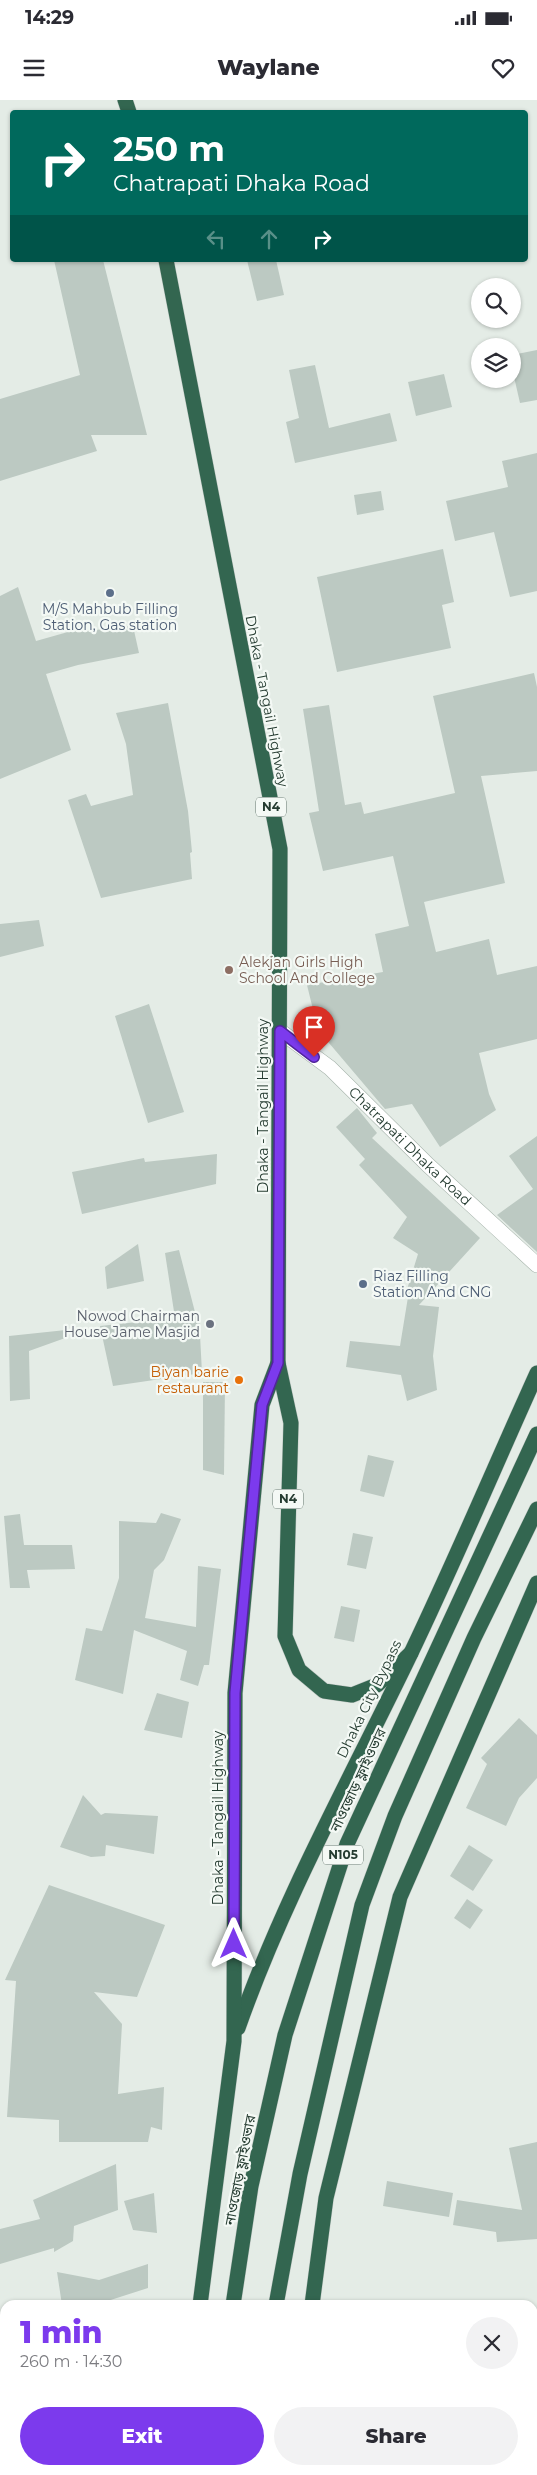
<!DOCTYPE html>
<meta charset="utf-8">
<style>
body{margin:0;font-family:Montserrat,"Noto Sans Bengali",sans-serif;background:#f2f2f3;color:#2b2b33;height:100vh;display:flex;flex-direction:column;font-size:19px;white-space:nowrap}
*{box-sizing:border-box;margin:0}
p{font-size:16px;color:#7c7c81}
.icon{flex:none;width:28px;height:28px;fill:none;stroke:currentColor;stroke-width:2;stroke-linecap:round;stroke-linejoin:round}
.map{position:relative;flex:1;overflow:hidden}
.drawer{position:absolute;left:0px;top:2200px;width:538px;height:175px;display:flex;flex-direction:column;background:#fff;border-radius:15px 15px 0 0;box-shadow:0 1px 4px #0004}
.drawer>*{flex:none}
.top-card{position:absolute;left:10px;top:10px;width:518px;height:152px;border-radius:5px;box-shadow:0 1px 4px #0004;background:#00695c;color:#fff;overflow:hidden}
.fabs{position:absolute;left:471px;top:178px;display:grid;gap:10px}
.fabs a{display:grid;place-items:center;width:50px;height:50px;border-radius:50%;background:#fff;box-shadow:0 1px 4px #0004;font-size:25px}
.pin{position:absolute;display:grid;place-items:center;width:42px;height:42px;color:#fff;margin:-51px -21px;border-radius:50% 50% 50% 0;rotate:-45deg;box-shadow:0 0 5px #0007}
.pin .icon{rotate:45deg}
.me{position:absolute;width:55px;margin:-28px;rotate:0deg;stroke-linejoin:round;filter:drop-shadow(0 0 4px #0008)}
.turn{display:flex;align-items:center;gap:18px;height:105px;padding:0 20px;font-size:22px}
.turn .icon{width:65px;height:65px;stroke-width:2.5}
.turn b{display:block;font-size:35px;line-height:42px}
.lanes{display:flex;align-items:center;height:48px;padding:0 20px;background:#0003;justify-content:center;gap:25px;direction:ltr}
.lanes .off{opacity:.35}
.round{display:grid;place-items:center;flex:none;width:52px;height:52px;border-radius:26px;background:#f2f2f3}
.overview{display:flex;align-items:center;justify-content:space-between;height:85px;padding:0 20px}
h1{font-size:30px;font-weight:800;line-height:38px;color:#7c3aed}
.action{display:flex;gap:10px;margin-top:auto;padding:10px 20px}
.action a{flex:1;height:58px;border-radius:30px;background:#7c3aed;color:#fff;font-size:20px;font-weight:800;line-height:58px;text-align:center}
.action a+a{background:#f2f2f3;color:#2b2b33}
.status{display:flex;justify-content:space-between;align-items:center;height:35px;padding:0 25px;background:#fff;direction:ltr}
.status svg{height:14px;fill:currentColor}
header{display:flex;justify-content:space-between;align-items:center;height:65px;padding:0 20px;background:#fff;font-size:22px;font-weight:800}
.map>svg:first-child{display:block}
</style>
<div class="status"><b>14:29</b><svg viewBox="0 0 49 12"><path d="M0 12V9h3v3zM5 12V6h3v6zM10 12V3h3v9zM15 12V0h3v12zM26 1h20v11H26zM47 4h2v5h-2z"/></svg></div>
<header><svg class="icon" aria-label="menu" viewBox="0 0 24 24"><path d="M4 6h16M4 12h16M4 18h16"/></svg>Waylane<svg class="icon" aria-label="heart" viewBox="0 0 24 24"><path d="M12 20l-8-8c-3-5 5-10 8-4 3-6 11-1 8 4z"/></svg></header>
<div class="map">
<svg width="537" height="2375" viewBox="0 0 537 2375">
<rect width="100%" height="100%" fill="#e4ece6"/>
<g fill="#bcc9c2">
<polygon points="54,160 103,160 147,335 91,335 97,351 0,381 0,299 80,275"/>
<polygon points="247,160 276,160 284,195 257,201"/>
<polygon points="537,250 537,300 520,303 512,268 512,255"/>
<polygon points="315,265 329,328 390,313 397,341 295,363 286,322 299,318 289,270"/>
<polygon points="444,274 452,307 416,316 408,282"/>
<polygon points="537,353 537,491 510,497 494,432 455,441 446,401 508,387 502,361"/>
<polygon points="381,391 384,410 357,415 354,395"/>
<polygon points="443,449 454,502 442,505 451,548 337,572 317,477"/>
<polygon points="18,487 36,541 75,530 76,532 133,526 139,553 78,565 46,574 71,650 0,679 0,496"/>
<polygon points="534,573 537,587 537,671 481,676 505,783 424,802 436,852 489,839 497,875 537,866 537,939 479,953 489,994 496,1010 440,1047 412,1004 385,1009 318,930 307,885 383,872 375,834 409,826 393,756 323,771 309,713 319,711 303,609 329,605 345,705 361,702 364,714 455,693 433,596"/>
<polygon points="168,603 188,711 192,752 190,753 192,779 101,798 68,700 86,694 91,706 133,695 126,644 116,613"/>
<polygon points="39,820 44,846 0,857 0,824"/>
<polygon points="149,904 184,1012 148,1023 115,916"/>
<polygon points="357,1008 377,1033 372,1038 480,1138 419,1205 439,1207 433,1256 437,1290 407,1301 401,1275 346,1267 350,1241 400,1246 408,1197 405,1196 418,1154 393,1138 407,1117 359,1065 365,1059 336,1027"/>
<polygon points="537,1036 537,1152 497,1115 533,1089 509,1056"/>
<polygon points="217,1054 216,1084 82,1114 72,1072 144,1058 145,1062"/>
<polygon points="138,1144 144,1181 107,1189 105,1167"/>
<polygon points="179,1150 196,1216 199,1216 202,1273 113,1286 100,1226 175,1218 165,1153"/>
<polygon points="66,1230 68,1237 29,1251 30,1299 10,1301 9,1236"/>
<polygon points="203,1282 225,1282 224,1375 203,1370"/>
<polygon points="368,1355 394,1361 384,1397 360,1391"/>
<polygon points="161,1413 181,1419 164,1460 154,1470 145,1518 196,1527 198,1466 221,1469 209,1565 204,1565 198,1586 180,1580 187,1551 134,1530 123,1594 75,1580 86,1528 102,1531 119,1478 119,1421 156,1423"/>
<polygon points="20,1414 24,1445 72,1445 75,1469 27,1470 30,1488 10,1488 4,1416"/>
<polygon points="353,1433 373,1437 366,1469 347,1465"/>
<polygon points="341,1506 360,1510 354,1542 334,1538"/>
<polygon points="157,1593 189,1602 182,1638 144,1630"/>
<polygon points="519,1618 537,1635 537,1678 519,1698 506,1726 466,1708 487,1664 481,1658"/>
<polygon points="83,1695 101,1715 105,1713 158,1716 154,1754 106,1745 105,1756 91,1757 60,1747"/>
<polygon points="469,1745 493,1760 473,1791 450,1776"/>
<polygon points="49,1785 165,1825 137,1897 94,1892 122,1924 118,1994 164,1987 162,2030 151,2027 148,2042 59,2042 59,2020 7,2017 16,1881 5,1880"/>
<polygon points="467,1799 483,1810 470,1829 454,1818"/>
<polygon points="537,2042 537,2139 497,2142 496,2132 453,2125 457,2100 522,2110 509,2048"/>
<polygon points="116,2064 118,2110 74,2126 73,2141 54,2152 54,2148 0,2164 0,2129 40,2119 33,2100"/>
<polygon points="387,2081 453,2093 449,2117 383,2106"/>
<polygon points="154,2093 157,2133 133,2130 124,2101"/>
<polygon points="148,2164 148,2188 95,2205 62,2205 57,2172 99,2180"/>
</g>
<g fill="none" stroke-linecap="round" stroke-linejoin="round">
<g stroke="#a7b4ac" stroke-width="16">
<g id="street">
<path id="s1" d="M280,931L330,968L428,1065L537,1165"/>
</g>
</g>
<g stroke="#c2c8c5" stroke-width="16">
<g id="highway">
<polyline points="125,0 129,12"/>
<polyline points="166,160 280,749 278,1263 291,1323 285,1536 299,1570 324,1591 352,1595 377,1585 411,1553"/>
<path d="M238,1928C284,1797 351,1678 411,1553C455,1461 495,1366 537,1273"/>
<polyline points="200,2205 234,1941 235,1593 262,1305 278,1263"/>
<polyline points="233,2205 251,2086 285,1935 347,1744 537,1334"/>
<polyline points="276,2205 300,2074 362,1805 395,1716 474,1538 537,1409"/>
<polyline points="312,2205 326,2098 400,1797 537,1483"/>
<polyline points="179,2375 179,2370"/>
<polyline points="208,2375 209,2370"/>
<polyline points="251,2375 251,2370"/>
<polyline points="291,2375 291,2370"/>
</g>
</g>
<use href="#street" stroke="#fff" stroke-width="15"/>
<use href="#highway" stroke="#336650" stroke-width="15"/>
</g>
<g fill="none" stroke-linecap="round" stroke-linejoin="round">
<g stroke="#51269a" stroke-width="12">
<polyline id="route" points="234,1844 235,1593 262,1305 278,1263 280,931 314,957"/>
</g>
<use href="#route" stroke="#7c3aed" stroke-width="9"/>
</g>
<g fill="#5c6f8a" stroke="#f4f9f5" stroke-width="2">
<circle cx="110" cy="493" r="5"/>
<circle cx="363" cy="1184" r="5"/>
</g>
<circle fill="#8d6e63" stroke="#f4f9f5" stroke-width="2" cx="229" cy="870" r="5"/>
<circle fill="#6b7280" stroke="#f4f9f5" stroke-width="2" cx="210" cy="1224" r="5"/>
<circle fill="#e8710a" stroke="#f4f9f5" stroke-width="2" cx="239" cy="1280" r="5"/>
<g text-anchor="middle" stroke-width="4.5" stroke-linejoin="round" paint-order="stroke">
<g fill="#f4f9f5" stroke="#63756c" stroke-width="1">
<rect x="256" y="697.5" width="30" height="19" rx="4"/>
<rect x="273" y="1389.5" width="30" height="19" rx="4"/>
<rect x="323" y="1745.5" width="40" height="19" rx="4"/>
</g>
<g font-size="12" font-weight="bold" fill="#253c31">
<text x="271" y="711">N4</text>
<text x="288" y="1403">N4</text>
<text x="343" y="1759">N105</text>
</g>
<g font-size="14" fill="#4e5e75" stroke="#f4f9f5">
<text x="110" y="514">M/S Mahbub Filling<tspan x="110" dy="16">Station, Gas station</tspan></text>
<text x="373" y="1181" text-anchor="start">Riaz Filling<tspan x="373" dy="16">Station And CNG</tspan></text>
</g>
<g font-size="14" fill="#253c31" stroke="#f4f9f5">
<text transform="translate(267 601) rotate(79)" y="5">Dhaka - Tangail Highway</text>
<text transform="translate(263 1006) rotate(-90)" y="5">Dhaka - Tangail Highway</text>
<text dy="5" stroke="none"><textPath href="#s1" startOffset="174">Chatrapati Dhaka Road</textPath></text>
<text transform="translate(369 1599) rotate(-64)" y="5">Dhaka City Bypass</text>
<text transform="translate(358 1680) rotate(-65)" y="5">নাওজোড় ফ্লাইওভার</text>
<text transform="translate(218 1718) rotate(-90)" y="5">Dhaka - Tangail Highway</text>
<text transform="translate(240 2070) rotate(-79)" y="5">নাওজোড় ফ্লাইওভার</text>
</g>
<g font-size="14" fill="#785e54" stroke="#f4f9f5" text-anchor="start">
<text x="239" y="867">Alekjan Girls High<tspan x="239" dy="16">School And College</tspan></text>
</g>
<g font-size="14" fill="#5b616d" stroke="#f4f9f5" text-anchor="end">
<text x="200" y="1221">Nowod Chairman<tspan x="200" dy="16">House Jame Masjid</tspan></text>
</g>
<g font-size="14" fill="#c56008" stroke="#f4f9f5" text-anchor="end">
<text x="229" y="1277">Biyan barie<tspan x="229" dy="16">restaurant</tspan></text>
</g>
</g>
</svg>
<div class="fabs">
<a><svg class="icon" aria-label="search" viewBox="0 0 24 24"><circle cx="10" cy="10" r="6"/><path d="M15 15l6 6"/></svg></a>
<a><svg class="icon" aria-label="layers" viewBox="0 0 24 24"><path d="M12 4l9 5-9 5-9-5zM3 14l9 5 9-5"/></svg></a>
</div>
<div class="pin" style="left:314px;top:957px;background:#d93025"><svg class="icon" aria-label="arrive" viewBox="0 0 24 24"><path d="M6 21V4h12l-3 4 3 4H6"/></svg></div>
<svg class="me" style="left:234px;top:1844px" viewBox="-20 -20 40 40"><path d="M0-17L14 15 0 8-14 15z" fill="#7c3aed" stroke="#fff" stroke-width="4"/></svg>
<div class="top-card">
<div class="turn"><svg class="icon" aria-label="right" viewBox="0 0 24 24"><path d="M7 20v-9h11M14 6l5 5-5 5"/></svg><div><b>250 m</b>Chatrapati Dhaka Road</div></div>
<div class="lanes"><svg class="icon off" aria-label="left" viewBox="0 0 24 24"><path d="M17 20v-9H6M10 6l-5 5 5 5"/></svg><svg class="icon off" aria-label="ahead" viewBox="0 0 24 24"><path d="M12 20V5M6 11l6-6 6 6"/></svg><svg class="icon" aria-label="right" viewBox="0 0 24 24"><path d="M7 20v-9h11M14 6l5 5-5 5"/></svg></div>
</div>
<section class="drawer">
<div class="overview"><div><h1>1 min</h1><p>260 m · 14:30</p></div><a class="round"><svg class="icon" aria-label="close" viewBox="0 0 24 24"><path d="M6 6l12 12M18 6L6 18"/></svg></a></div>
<div class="action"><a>Exit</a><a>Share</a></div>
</section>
</div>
